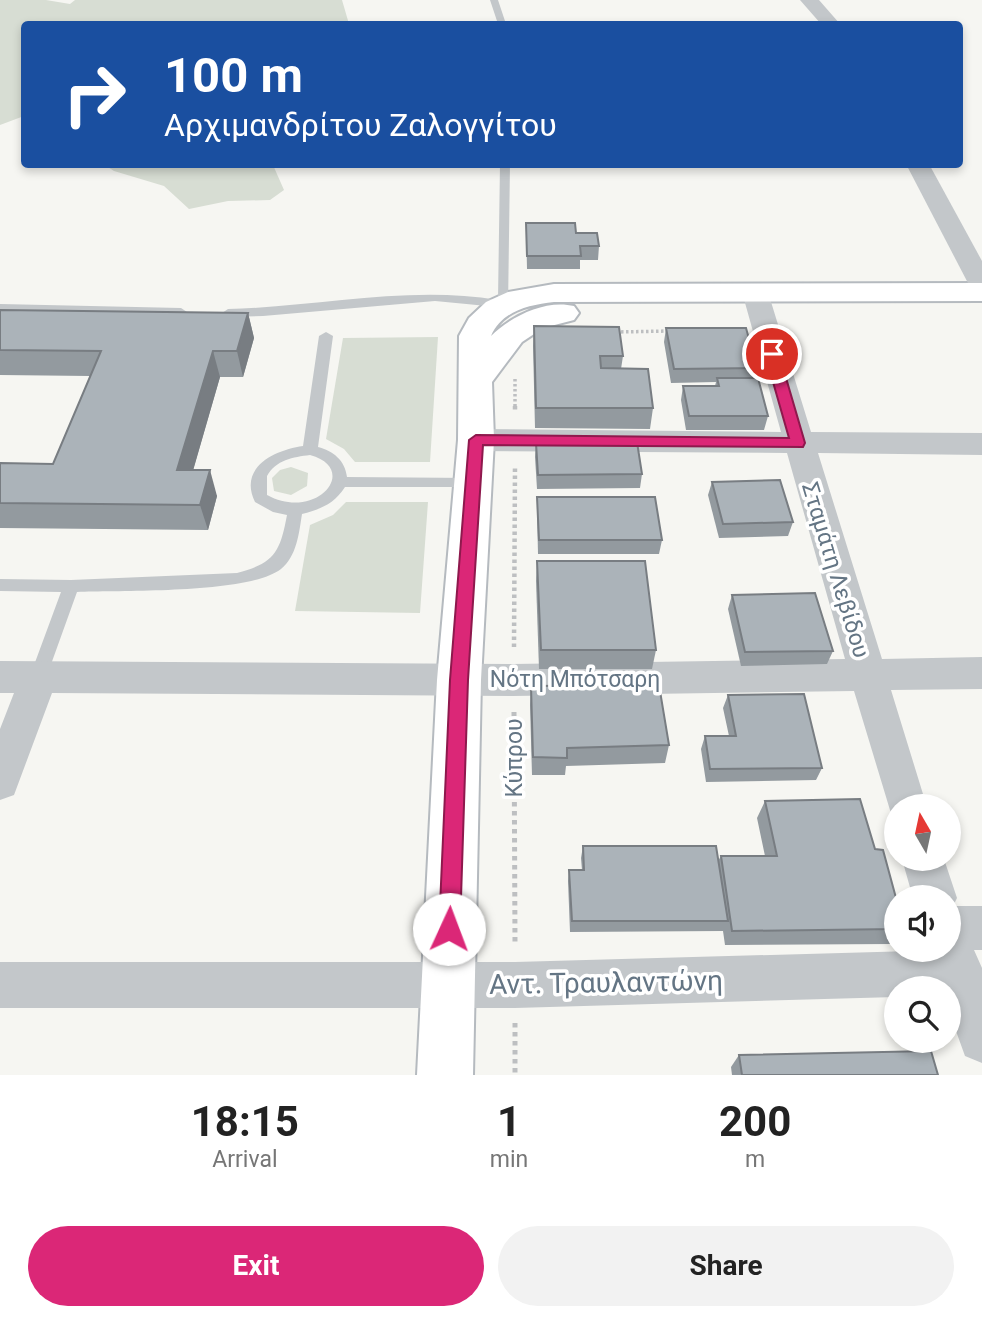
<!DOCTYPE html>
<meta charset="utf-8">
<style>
body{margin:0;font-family:Roboto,sans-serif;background:#f2f2f2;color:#222;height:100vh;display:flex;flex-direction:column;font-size:26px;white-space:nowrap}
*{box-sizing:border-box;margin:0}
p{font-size:23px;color:#767676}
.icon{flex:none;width:38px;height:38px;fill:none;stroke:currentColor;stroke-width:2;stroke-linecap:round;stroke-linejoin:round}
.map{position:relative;height:1075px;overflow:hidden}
.side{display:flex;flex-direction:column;background:#fff;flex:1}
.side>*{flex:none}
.hud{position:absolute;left:21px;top:21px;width:942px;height:147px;border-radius:7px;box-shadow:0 4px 10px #0003;background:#1a4fa0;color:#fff;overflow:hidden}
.needle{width:46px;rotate:351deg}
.fabs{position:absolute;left:884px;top:794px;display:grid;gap:14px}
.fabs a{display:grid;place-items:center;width:77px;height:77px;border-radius:50%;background:#fff;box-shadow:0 4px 10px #0003;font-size:35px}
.pin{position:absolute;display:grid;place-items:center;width:60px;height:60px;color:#fff;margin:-30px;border:4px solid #fff;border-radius:50%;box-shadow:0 2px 7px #0007}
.me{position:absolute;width:77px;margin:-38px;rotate:2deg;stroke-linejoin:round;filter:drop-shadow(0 0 5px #0008)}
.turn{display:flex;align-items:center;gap:24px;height:147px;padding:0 28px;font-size:32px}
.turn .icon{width:91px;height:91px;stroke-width:2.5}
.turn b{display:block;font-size:49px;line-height:60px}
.eta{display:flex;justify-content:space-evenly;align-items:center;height:119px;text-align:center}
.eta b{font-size:42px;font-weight:700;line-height:49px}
.primary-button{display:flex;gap:14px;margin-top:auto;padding:14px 28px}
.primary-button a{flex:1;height:80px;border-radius:42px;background:#db2777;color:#fff;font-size:28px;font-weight:700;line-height:80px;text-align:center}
.primary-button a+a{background:#f2f2f2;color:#222}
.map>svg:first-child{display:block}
</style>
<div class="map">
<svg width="982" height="1075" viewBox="0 0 982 1075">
<rect width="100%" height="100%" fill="#f6f6f2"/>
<g fill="#d7ddd3">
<polygon points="0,0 46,0 70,4 75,0 342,0 349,24 24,24 24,116 0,125"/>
<polygon points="105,165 273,165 284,190 270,200 228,201 189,209 164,186 114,171"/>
<polygon points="438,337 430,462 355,462 344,449 326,439 343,338"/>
<polygon points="291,467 308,473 307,486 291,495 274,491 272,478 280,470"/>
<polygon points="346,502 428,502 420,613 295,611 310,525 333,515"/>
</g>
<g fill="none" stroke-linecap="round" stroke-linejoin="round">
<g stroke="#b5babf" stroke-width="4">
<path id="secondary" d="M982,283V301L554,302C528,305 502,311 491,336C511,316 546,299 574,306L579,313L574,320L543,328L522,342L492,382L494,440L481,680L473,1075H417L437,680L458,440L459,336L469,318L486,302L508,292L554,284Z"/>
</g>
<g stroke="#bdbfc1" stroke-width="3.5" stroke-dasharray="2.5 2.5" stroke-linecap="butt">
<polyline points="616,332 670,331"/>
<polyline points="515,379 515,407"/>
</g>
<g stroke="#bdbfc1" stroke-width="4.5" stroke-dasharray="3.5 3.5" stroke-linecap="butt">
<polyline points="515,406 515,413"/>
<polyline points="514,647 515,467"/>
</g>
<g stroke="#bdbfc1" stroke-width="5" stroke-dasharray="4.5 4.5" stroke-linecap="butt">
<polyline points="514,712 515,945"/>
<polyline points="515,1023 515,1075"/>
</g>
<g fill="#c3c7ca" fill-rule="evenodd">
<polygon points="490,0 498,0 506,24 498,24"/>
<path d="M500,164H510L508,308L435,301L263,316L228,317L222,313L228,309C318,307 408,285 498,300Z"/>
<polygon points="0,304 181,308 187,312 181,316 0,312"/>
<path d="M326,332L333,336L318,447C333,451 345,460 347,477L473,478L478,479L481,483L478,487H345C334,504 321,509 302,514C299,533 297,556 281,569C249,594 122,590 77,592L45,681L39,683L33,681L30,676L61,592L0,591V579L71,580L237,573C275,563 280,552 287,515L273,512L255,502C238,467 275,450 303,446L319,336ZM310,455C361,469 316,522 267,495V476C276,460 293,457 310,455Z"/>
</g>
<g fill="#c3c7ca" fill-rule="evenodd">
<polygon points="800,0 819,0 840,24 821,24"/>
<polygon points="906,164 929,164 982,261 982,293 973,291 969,285"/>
<polygon points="755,284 764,286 768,292 811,432 982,433 982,455 818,453 882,659 982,657 982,689 891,690 927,807 896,807 896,822 893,820 854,691 513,696 52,693 14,795 0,800 0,729 14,693 0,693 0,661 513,664 845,659 787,453 476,451 465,447 461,440 465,433 476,429 781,432 742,292 746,286"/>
<polygon points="902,859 944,859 957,898 953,906 982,906 982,950 974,950 982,968 982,1063 965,1056 948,1009 948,989 896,989 896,997 515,1008 0,1008 0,962 515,962 948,950 948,898 913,898"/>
</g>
<use href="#secondary" fill="#fff" fill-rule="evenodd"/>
</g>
<g fill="#939a9f">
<polygon points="526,223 576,233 599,246 598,260 580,260 580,269 527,269"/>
<polygon points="0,310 248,313 254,338 243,377 220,377 193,470 217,496 208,530 0,528 0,463 53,464 90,376 0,375"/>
<polygon points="534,326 623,356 621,369 653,408 650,429 535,428 533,346"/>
<polygon points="666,328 757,368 755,378 768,416 764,430 686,430 681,400 683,386 715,386 716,382 671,383 664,342"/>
<polygon points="536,443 642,474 640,488 537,489 535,457"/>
<polygon points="712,482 793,522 788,536 719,538 708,495"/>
<polygon points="537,497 662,540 659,554 538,554 537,511"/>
<polygon points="537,561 656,650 652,669 539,669 536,581"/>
<polygon points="732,595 833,651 827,664 741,666 728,609"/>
<polygon points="531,686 669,745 665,763 566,766 565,775 532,775 530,705"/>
<polygon points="728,695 822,768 816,780 706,782 701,749 705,736 729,736 723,708"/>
<polygon points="765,801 875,849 896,898 896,940 893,944 725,945 723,931 570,932 568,881 569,870 582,870 581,858 583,846 718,861 721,856 765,856 757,818"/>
<polygon points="739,1055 938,1075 732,1075 731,1067"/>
</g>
<g fill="#787d82">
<polygon points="248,313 254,338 243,377 237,351"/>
<polygon points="213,351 220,377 186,495 177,470"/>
<polygon points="210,470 217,496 208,530 200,505"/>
</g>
<g fill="#abb3b9" stroke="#787d82" stroke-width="2">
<polygon points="526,223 575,223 576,233 597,233 599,246 580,246 581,256 527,256"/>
<polygon points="0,310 248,313 237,351 213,351 177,470 210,470 200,505 0,503 0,463 53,464 101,351 0,350"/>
<polygon points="534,326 619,327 623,356 600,356 601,368 648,369 653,408 536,408"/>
<polygon points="666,328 746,328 757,368 674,369"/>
<polygon points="717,378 758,378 768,416 689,416 683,386 719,386"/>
<polygon points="637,442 642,474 538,475 536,443"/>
<polygon points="780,480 793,522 723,524 712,482"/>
<polygon points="537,497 655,497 662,540 539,540"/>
<polygon points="537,561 645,561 656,650 541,650"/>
<polygon points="815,593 833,651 745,652 732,595"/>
<polygon points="659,685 669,745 567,748 567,758 533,757 531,686"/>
<polygon points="804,694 822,768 710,769 705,736 736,736 728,695"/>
<polygon points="860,799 875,849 883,850 896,898 896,929 732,931 721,856 777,856 765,801"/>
<polygon points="583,846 716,846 728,921 572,921 569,870 584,870"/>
<polygon points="931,1051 938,1075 742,1075 739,1055"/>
</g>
<polygon fill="#db2777" stroke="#8e194d" stroke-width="2" points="772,350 779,354 805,443 803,447 483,445 468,680 460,929 457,937 449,940 442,937 439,929 450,680 469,440 476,435 789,438 765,354"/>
<g text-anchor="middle" stroke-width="7" stroke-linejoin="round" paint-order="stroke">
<g font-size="23" fill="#647584" stroke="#fff">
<text transform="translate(836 570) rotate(73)" y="8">Σταμάτη Λεβίδου</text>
<text x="575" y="687">Νότη Μπότσαρη</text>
<text transform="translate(514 758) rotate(-90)" y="8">Κύπρου</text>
</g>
<g font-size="28" fill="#647584" stroke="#fff">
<text transform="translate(606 982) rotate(-1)" y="10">Αντ. Τραυλαντώνη</text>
</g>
</g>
</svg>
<div class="fabs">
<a><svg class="needle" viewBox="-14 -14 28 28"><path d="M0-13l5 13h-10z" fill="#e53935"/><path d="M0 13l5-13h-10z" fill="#767676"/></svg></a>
<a><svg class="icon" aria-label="sound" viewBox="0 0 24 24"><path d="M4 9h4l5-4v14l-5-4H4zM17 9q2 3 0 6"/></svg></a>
<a><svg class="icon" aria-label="search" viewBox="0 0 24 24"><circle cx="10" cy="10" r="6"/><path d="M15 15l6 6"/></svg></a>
</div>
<div class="pin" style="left:772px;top:354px;background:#d93025"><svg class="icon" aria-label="arrive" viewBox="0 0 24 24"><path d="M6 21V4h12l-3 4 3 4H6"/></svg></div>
<svg class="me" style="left:449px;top:929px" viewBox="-20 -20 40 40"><circle r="19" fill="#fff"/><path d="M0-13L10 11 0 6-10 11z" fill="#db2777"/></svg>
<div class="hud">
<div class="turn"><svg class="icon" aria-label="right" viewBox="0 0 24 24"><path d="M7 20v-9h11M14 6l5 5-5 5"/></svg><div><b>100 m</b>Αρχιμανδρίτου Ζαλογγίτου</div></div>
</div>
</div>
<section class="side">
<div class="eta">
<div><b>18:15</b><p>Arrival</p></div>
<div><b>1</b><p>min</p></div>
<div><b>200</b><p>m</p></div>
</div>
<div class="primary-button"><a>Exit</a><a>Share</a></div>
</section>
